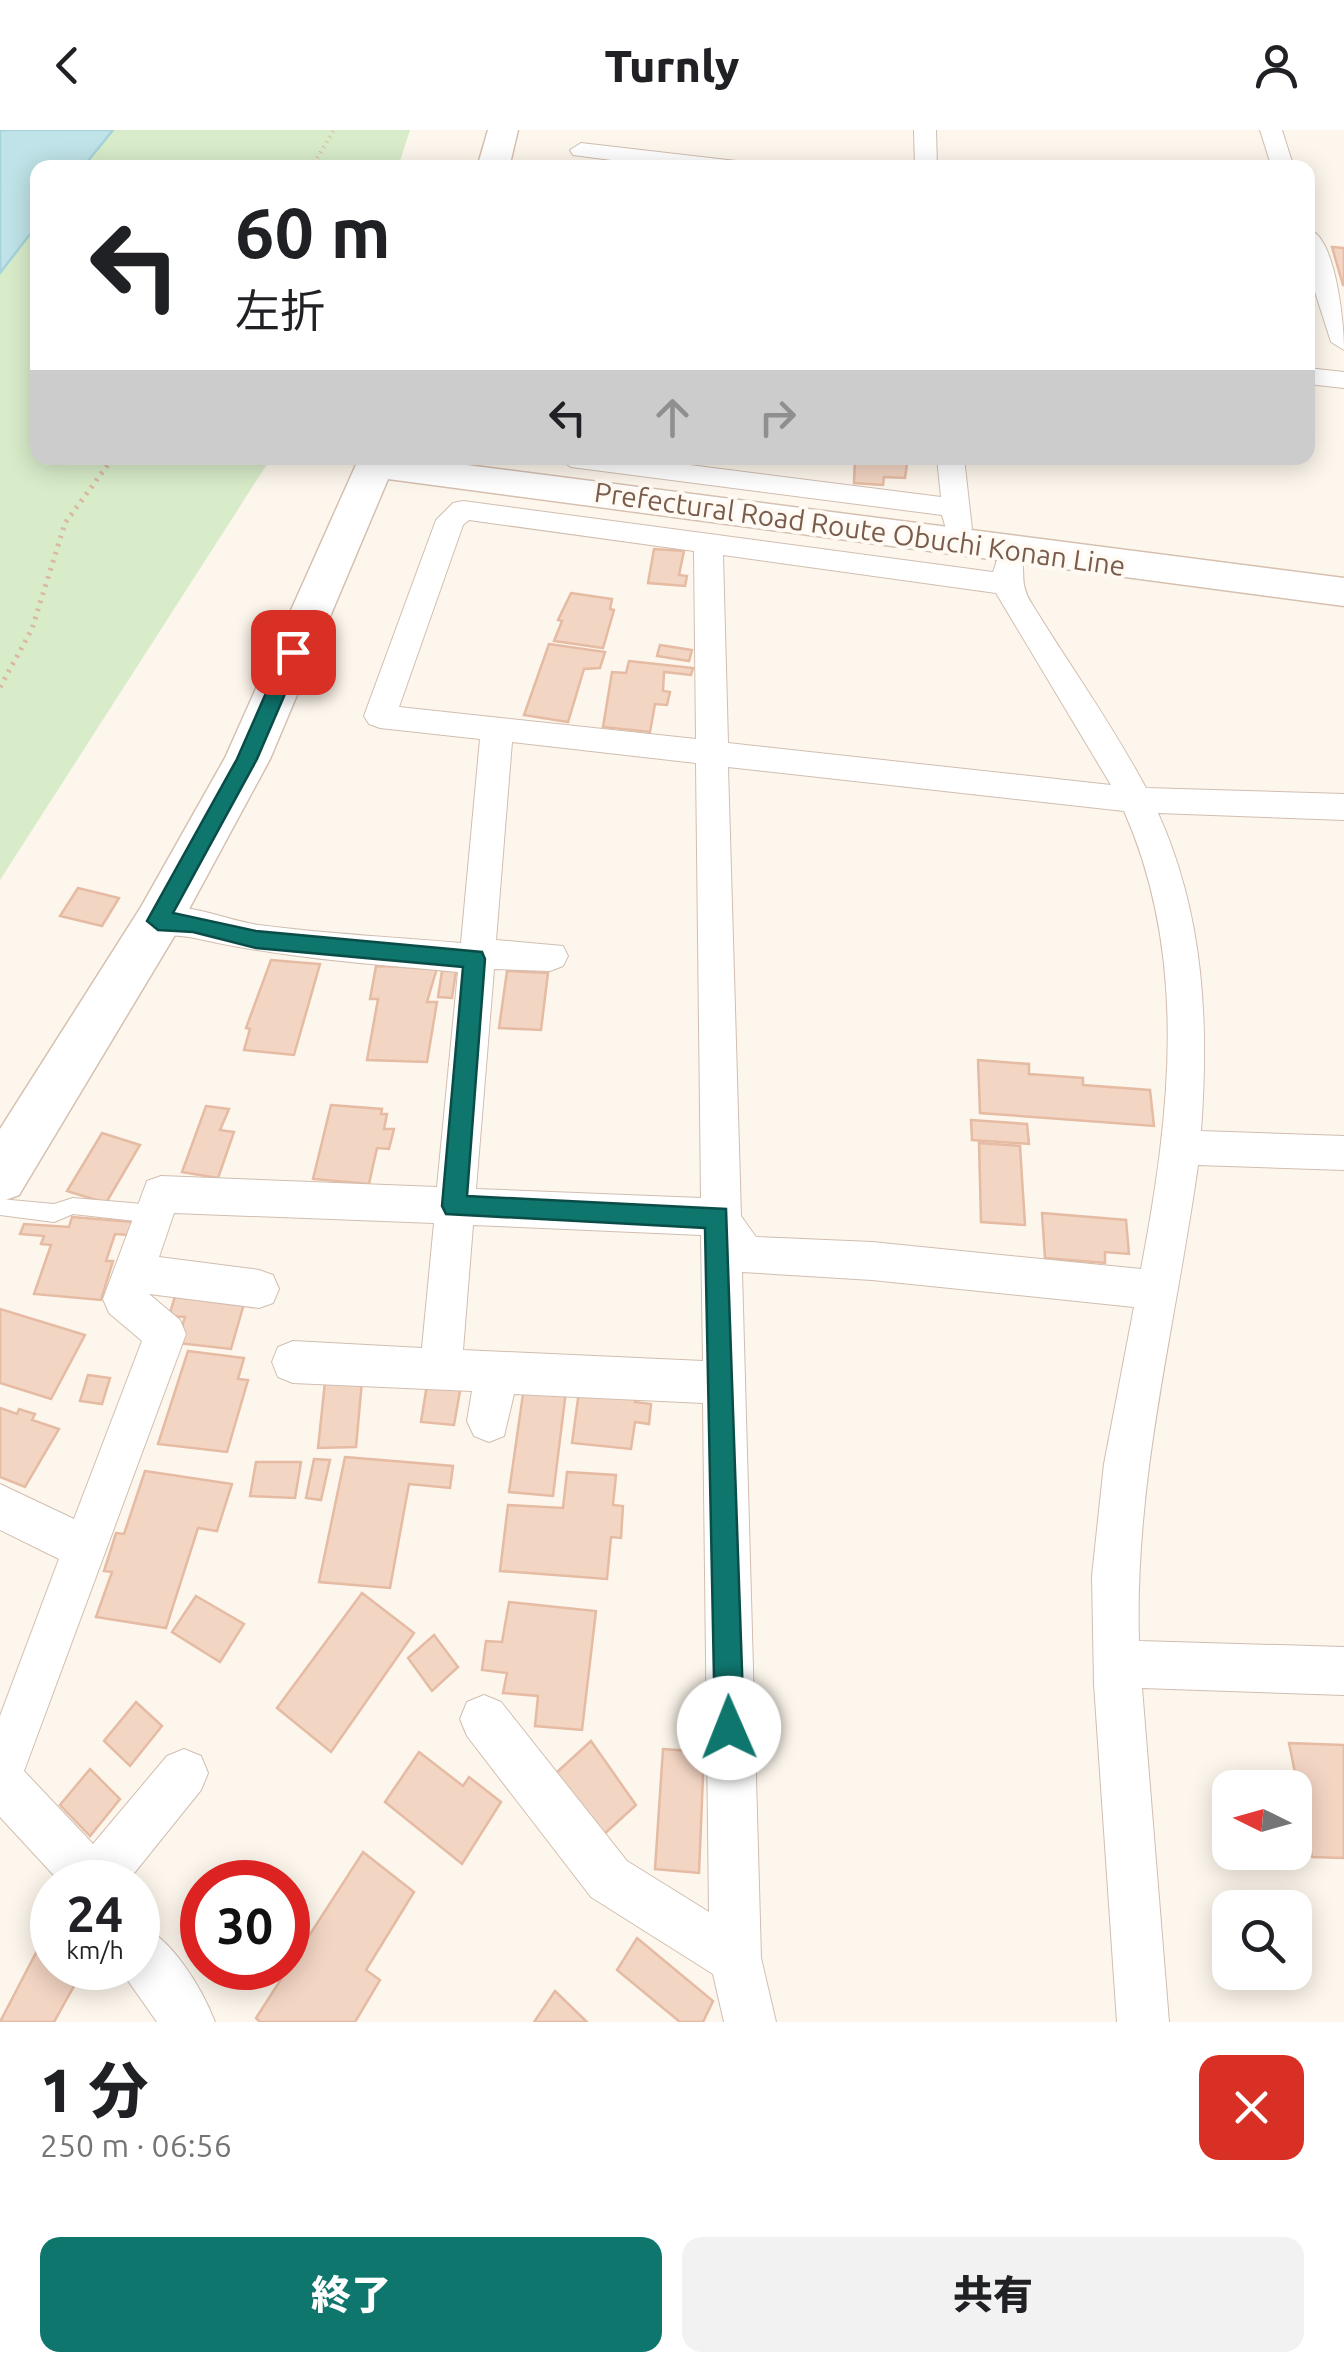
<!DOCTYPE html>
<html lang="ja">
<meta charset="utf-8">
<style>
body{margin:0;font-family:Ubuntu,"Noto Sans JP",sans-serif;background:#f2f2f2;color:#202124;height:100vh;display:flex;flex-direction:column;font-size:38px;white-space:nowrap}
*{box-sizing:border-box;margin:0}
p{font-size:32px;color:#757577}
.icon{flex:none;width:55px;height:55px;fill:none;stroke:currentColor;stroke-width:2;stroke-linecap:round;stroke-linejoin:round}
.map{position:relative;height:1892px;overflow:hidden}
.drawer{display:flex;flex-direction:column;background:#fff;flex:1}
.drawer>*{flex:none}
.guide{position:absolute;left:30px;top:30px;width:1285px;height:305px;border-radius:20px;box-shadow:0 5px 25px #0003;background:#fff;color:#202124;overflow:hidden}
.needle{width:65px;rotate:275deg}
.buttons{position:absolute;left:1212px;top:1640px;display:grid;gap:20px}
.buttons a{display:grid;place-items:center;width:100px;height:100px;border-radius:20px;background:#fff;box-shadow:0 5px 25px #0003;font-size:50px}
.speed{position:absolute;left:30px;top:1730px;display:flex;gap:20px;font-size:50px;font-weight:700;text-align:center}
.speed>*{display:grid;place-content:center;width:130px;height:130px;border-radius:50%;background:#fff;box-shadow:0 5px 25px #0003;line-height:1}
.speed small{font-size:25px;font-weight:400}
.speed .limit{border:15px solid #d22;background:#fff;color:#111}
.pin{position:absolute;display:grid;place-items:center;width:85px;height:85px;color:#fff;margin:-42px;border-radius:20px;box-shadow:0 5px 15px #0006}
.me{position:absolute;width:110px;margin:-55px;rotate:359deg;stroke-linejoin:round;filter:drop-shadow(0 0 8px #0008)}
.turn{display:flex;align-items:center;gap:35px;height:210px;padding:0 40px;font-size:45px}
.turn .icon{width:130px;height:130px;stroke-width:2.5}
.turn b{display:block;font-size:70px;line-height:85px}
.lanes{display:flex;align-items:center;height:95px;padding:0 40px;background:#0003;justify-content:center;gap:50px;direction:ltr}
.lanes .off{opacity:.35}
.round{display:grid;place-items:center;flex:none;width:105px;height:105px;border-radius:20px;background:#f2f2f2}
.overview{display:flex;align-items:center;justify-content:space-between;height:170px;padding:0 40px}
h1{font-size:60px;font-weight:800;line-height:75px}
.cta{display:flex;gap:20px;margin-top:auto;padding:20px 40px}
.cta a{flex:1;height:115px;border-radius:20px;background:#0f766e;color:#fff;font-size:40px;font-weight:800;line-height:115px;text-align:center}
.cta a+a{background:#f2f2f2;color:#202124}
header{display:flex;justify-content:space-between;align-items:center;height:130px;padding:0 40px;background:#fff;font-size:45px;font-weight:800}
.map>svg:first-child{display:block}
</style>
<header><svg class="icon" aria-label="back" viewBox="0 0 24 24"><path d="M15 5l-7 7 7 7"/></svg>Turnly<svg class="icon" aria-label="person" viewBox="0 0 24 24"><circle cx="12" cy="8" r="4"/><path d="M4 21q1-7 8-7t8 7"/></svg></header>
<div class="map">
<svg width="1344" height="1892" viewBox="0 0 1344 1892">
<rect width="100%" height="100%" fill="#fdf6ec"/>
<g fill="#d8ecc9">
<polygon points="113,0 410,0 398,37 83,38"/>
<polygon points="37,95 38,328 271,328 0,750 0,143"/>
</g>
<polygon fill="#bfe3e8" stroke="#a5d3da" stroke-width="2.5" points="0,0 113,0 83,37 38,38 37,95 0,143"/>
<g fill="#f3d5c3" stroke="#e6bba3" stroke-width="2.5">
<polygon points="1332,117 1344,118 1344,155 1343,155"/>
<polygon points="855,328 908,328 905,348 884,347 883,355 854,353"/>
<polygon points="654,419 684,421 679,445 687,446 685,456 648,453"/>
<polygon points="571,463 612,469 610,479 614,480 603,518 554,511 562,491 558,490"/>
<polygon points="549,514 605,522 600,538 584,539 568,592 524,585"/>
<polygon points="660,515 692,520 689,531 657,526"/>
<polygon points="629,531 693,538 691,545 664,542 663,561 670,562 667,575 655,574 650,602 603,597 612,542 626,543"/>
<polygon points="78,758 119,768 102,796 60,786"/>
<polygon points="271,830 320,834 294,925 244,920 250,899 246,898"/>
<polygon points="376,836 437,838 427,872 437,872 427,932 367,930 378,869 370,869"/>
<polygon points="442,841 456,841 452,868 438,867"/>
<polygon points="507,841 548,843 541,900 499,898"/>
<polygon points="978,930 1029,934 1029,944 1083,948 1083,955 1150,960 1154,996 980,983"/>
<polygon points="331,975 382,979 381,984 387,984 384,999 394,999 389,1019 377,1018 369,1054 313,1049"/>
<polygon points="206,976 229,979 220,1000 234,1002 218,1048 182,1042"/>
<polygon points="971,990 1027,994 1029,1014 972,1010"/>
<polygon points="102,1003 140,1015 106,1073 67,1061"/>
<polygon points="979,1013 1020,1016 1025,1095 981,1092"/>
<polygon points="1042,1083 1126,1090 1129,1124 1105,1122 1105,1133 1045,1128"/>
<polygon points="72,1087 133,1092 129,1105 115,1104 106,1131 113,1131 101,1170 34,1164 51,1115 41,1114 44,1106 20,1104 24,1094 69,1097"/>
<polygon points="176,1163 245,1170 231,1219 177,1213 185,1187 169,1186"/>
<polygon points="0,1179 85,1205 51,1269 0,1253"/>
<polygon points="188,1221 244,1228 238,1249 248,1250 227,1322 158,1314"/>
<polygon points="88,1245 110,1248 102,1274 80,1271"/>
<polygon points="428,1248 462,1250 454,1295 421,1292"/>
<polygon points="525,1250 567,1253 553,1366 509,1362"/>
<polygon points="362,1251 356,1317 318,1318 325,1252"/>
<polygon points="580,1254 637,1259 635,1272 651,1274 649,1294 635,1292 631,1319 572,1313"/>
<polygon points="0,1278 17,1284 19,1279 35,1284 32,1290 59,1299 25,1357 0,1347"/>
<polygon points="345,1327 453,1336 450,1358 409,1354 390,1458 319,1452"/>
<polygon points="314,1329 330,1330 321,1370 306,1368"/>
<polygon points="256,1332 301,1332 295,1368 250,1366"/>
<polygon points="145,1341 232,1354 217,1401 198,1398 166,1498 96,1487 112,1442 104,1441 116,1403 124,1404"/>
<polygon points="567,1342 616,1345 613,1375 623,1376 621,1408 611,1407 607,1449 500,1441 508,1375 563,1378"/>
<polygon points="362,1463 414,1503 331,1622 277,1578"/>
<polygon points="196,1466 244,1494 220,1532 172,1502"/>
<polygon points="509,1472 596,1481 582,1600 535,1596 538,1566 503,1563 507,1543 482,1540 486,1511 502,1512"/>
<polygon points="434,1505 458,1537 432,1561 408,1528"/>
<polygon points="136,1572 162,1596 130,1636 104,1611"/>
<polygon points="591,1611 636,1675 601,1707 556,1643"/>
<polygon points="1289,1613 1344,1615 1344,1728 1312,1727"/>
<polygon points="663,1619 704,1622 699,1743 655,1739"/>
<polygon points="419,1622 463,1656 469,1647 501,1672 462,1734 385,1672"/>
<polygon points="90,1639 120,1669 90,1706 60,1675"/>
<polygon points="363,1722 414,1762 366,1840 380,1850 355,1892 260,1892 256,1888"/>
<polygon points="637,1808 713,1871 703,1892 680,1892 617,1840"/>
<polygon points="41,1813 52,1820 52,1838 84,1838 54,1892 0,1892"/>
<polygon points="555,1861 587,1892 534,1892"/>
</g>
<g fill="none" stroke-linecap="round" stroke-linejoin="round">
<g stroke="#d1beb0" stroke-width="2">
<polygon id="lane" points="73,1068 154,1075 161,1078 163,1084 161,1090 154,1093 73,1084 54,1092 0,1085 0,1069 54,1074"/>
</g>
<g stroke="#d1beb0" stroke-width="2">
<g id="street">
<polygon points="914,0 936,0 937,38 915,38"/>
<polygon points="1260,0 1282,0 1294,38 1272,38"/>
<polygon points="581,13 736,31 747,38 673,38 573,25 570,20"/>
<path d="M1308,99C1336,106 1344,194 1344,220L1331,212L1308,140Z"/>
<polygon points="1308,238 1344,242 1344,258 1308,254"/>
<polygon points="557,328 635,328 941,367 937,328 964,328 972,399 958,408 948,406 942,385 571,337"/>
<path d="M463,371L993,442L999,424H1019C1028,438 1017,451 1032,474C1070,536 1112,594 1146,658L1344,664V690L1158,683C1204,785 1209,891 1201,1001L1344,1006V1040L1198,1035C1176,1194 1134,1350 1139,1511L1344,1517V1565L1142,1558L1169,1892H1117L1094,1554L1092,1446L1104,1334L1134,1177L872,1150L742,1142L761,1828L776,1892H724L713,1844L591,1767L467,1606L460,1589L467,1572L484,1565L501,1572L627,1731L709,1782L703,1273L514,1264L504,1306L489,1312L474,1306L467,1291L472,1261L293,1253L278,1247L272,1232L278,1217L293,1211L422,1218L434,1093L174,1083L159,1127L259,1140L273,1145L279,1159L273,1173L259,1178L149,1164L180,1190L186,1204L24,1641L93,1714L167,1626L184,1619L201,1626L208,1643L201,1660L127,1752H60L0,1687V1586L59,1429L0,1400V1354L74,1389L142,1211L109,1183L103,1169L147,1051L161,1046L437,1057L458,842C370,834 284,828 199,809C181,804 163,807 146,801L141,791L146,781C184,768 222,790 259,795C326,804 394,807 461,813L480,609L380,598L369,594L364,586L436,390L453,373ZM469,390L694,421L696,609L399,577L463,395ZM723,425L996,463L1111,655L728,613ZM512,612L696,633L701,1068L476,1059L494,839L550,841L563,836L568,826L563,816L496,810ZM728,637L1124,681C1189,828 1170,986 1141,1139L872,1112L756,1107L741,1086ZM473,1095L701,1105L703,1231L463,1220Z"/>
<path d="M138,1794C172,1808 202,1858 215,1892H157L119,1838H138Z"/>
</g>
</g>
<g stroke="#d6c0b0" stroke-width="3">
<g id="secondary">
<polygon points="488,0 518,0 509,38 477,38"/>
<polygon points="359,328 412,328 1344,448 1344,476 388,349 270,629 175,805 19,1065 0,1072 0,999 141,777 225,628"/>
</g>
</g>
<g stroke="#d9b8a5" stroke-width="4" stroke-dasharray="1 5" stroke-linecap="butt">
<polyline points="311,38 334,0"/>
<polyline points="110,332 113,328"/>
</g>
<polyline stroke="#d9b8a5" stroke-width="5" stroke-dasharray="2.5 6" stroke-linecap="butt" points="0,557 32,499 65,393 112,329"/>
<use href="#lane" fill="#fff" fill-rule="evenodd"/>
<use href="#street" fill="#fff" fill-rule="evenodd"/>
<use href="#secondary" fill="#fff" fill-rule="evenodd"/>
</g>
<polygon fill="#0f766e" stroke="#0a4d48" stroke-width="2.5" points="293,516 303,522 257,629 173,783 256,801 482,822 485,829 467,1066 726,1079 744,1598 740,1608 729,1612 719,1608 715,1598 705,1098 446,1084 442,1076 463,837 256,818 193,802 158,800 147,791 237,629 284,522"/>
<g text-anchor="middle" stroke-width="8" stroke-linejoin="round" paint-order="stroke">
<g font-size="28" fill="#7a5c4d" stroke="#fffaf3">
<text transform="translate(860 399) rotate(8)" y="10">Prefectural Road Route Obuchi Konan Line</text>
</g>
</g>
</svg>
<div class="buttons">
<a><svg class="needle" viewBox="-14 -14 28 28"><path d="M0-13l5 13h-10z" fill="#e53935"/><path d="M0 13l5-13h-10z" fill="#757577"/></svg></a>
<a><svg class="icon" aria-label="search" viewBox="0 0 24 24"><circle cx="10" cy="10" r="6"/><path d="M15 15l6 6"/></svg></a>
</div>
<div class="speed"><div>24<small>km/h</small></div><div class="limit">30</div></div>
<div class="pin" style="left:293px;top:522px;background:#d93025"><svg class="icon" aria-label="arrive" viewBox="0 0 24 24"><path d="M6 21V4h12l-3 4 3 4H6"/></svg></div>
<svg class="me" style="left:729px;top:1598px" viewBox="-20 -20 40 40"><circle r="19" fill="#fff"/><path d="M0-13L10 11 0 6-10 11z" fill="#0f766e"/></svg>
<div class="guide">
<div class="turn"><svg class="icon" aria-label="left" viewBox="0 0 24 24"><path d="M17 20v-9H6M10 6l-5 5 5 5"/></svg><div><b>60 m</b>左折</div></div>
<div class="lanes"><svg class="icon" aria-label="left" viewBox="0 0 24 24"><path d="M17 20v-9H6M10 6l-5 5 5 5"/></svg><svg class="icon off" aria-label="ahead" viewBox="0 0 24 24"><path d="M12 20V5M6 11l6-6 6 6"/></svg><svg class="icon off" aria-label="right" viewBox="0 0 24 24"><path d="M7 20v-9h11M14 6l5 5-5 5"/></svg></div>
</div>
</div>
<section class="drawer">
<div class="overview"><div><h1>1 分</h1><p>250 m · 06:56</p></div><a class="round" style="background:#d93025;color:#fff"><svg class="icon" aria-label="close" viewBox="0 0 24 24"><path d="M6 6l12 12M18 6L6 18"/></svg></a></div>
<div class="cta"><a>終了</a><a>共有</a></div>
</section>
